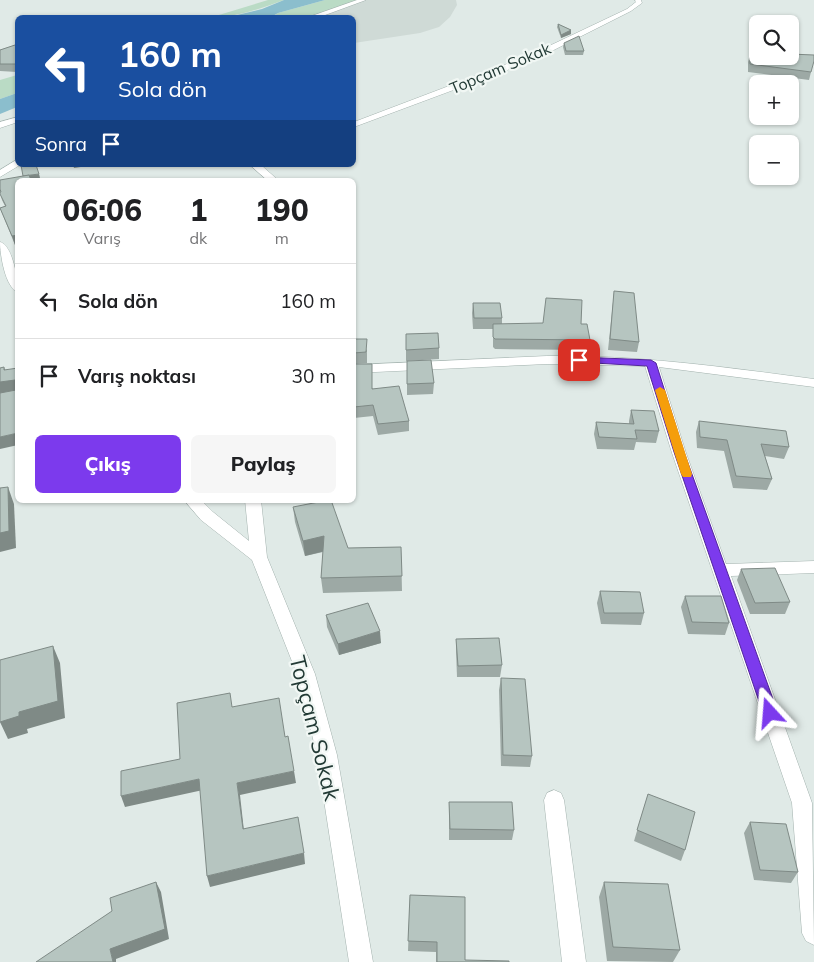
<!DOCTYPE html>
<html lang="tr">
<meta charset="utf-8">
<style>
body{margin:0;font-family:Mulish,sans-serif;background:#f6f6f6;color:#202124;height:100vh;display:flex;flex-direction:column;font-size:19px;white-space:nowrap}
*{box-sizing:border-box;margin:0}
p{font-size:16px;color:#757577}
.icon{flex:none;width:28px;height:28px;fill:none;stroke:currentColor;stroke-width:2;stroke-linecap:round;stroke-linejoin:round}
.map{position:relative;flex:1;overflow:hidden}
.details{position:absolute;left:15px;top:178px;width:341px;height:325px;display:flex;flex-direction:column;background:#fff;border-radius:8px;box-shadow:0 1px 4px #0004}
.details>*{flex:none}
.banner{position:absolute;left:15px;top:15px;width:341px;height:152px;border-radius:8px;box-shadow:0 1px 4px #0004;background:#1a4fa0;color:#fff;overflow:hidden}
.tools{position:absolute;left:749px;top:15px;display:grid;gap:10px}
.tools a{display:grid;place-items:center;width:50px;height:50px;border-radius:8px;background:#fff;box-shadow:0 1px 4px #0004;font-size:25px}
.pin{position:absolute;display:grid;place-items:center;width:42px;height:42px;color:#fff;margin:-21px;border-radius:10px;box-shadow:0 2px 8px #0006}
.me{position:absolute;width:55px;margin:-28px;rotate:341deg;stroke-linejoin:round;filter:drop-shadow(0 0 4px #0008)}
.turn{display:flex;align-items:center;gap:18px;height:105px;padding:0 20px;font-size:22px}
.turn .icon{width:65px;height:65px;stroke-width:2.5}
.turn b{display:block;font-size:35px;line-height:42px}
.then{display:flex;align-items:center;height:48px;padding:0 20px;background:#0003;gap:10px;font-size:19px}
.eta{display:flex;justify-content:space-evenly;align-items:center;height:85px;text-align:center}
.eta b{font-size:30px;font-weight:800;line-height:35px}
.cta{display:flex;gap:10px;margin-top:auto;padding:10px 20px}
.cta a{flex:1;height:58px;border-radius:8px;background:#7c3aed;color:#fff;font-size:20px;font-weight:800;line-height:58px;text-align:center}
.cta a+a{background:#f6f6f6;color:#202124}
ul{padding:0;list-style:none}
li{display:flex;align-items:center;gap:15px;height:75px;padding:0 20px;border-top:1px solid #e0e0e0}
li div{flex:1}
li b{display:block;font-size:19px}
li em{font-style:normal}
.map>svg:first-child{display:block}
</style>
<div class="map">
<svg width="814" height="962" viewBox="0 0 814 962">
<rect width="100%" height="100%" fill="#e0eae7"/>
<polygon fill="#cfdad6" points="363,0 456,0 457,5 450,17 439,27 420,33 354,43 354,18 309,18"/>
<g fill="#badbc5">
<path d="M268,0H284C259,9 237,17 209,18Z"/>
<polygon points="325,0 363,0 309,17 271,18 278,13"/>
<polygon points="17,75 17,93 0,99 0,80"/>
</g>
<g fill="#8bbecd">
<polygon points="284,0 325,0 278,13 271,17 229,17 262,9"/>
<polygon points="17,93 17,107 0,114 0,99"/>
</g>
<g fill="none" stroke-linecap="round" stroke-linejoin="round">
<g stroke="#a3b2ae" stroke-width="1">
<g id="minor">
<polygon points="357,0 366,0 317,18 306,18"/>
<polygon points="635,0 641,0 642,3 631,11 534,60 354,127 354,122 528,56 627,9 636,2"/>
<polygon points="18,117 18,122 0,128 0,122"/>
<polygon points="18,159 18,165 20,165 0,177 0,170"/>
<polygon points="250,165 261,165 278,180 267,180"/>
<path d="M0,242C13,245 18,281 18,292C5,288 0,254 0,242Z"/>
<path d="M547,356C638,355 724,367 814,379V387L659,367L686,453L726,564L814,561V573L731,576L812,803L814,945L806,941L802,933L792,803L672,453L645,366L547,364L354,373V365Z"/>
<polygon points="184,500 201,500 213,512 249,541 245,500 261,500 267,557 315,674 337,755 373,962 349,962 317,755 297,674 252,560 201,520"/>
<polygon points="554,790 561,793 564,800 586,962 562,962 544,800 547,793"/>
</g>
</g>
<use href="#minor" fill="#fff" fill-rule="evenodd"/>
</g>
<g fill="#9da9a5">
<polygon points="558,24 571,30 571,34 561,38 557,27"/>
<polygon points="564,43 584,51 583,55 565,55 563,47"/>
<polygon points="18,44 17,72 0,71 0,50"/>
<polygon points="750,54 811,72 809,80 748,72 748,62"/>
<polygon points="39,174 40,179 32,180 15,245 0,208 5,206 2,200 0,192"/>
<polygon points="614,292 639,342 637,352 608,350 613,302"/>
<polygon points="473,303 502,318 502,324 581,324 590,340 589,350 495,349 493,347 493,329 473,329 472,313"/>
<polygon points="406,334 439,348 439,359 406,361"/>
<polygon points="354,339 367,350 367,363 354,364"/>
<polygon points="407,361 434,383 433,394 407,395"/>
<polygon points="354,364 373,389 409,421 409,431 378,435 373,416 354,418"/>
<polygon points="631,410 659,431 656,443 636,442 634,450 597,449 594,434 596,422 629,424 629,421"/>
<polygon points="699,421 789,447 784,459 765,456 772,479 767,490 733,488 724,451 697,448 696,432"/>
<polygon points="293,507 348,548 401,547 402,591 323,593 321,578 323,552 305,556 295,522"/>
<polygon points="741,569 790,602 785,614 750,614 737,580"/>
<polygon points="600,591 644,613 641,625 601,624 597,603"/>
<polygon points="685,596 729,623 725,635 688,634 681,607"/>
<polygon points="326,615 381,643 339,655 327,627"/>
<polygon points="456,639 502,665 500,677 457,677 456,650"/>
<polygon points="501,678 532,756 530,767 501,766 499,690"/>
<polygon points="648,794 685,850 681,861 634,841"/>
<polygon points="449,802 514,830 512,840 449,840"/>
<polygon points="750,822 798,872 791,883 754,880 744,833"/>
<polygon points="604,882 680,950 673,962 607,961 599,897"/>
<polygon points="410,895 465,960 509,962 436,962 436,952 408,951"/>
</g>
<g fill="#7f8a86">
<polygon points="571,30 571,34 561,38 561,35"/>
<polygon points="18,63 18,72 17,72 15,64"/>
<polygon points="73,165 94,165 74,168"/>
<polygon points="39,174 40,179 32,180 23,176"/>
<polygon points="18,235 18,244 15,245 12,236"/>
<polygon points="4,367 8,378 15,380 18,391 0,394 0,382 4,370"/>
<polygon points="18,433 18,445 0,449 0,437"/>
<polygon points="8,487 14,504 16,548 0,552 0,533"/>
<polygon points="324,536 325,551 305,556 303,541"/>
<polygon points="380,631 381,643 339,655 338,644"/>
<polygon points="53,646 60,663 65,718 27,729 28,733 8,739 0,722 19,712"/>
<polygon points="294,771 296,783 240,795 245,840 243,829 237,783"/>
<polygon points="199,779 203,790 125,807 121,796"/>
<polygon points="304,853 305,864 210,887 207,876"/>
<polygon points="156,882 161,892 169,939 116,959 116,962 113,962 110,949"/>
</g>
<g fill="#b6c5c0" stroke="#7f8a86">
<polygon points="558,24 571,30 561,35"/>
<polygon points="579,36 584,51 566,51 564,43"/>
<polygon points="18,44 18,63 15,64 0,64 0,50"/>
<polygon points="750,54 758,54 758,56 790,56 790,54 814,55 814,61 811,72 750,64"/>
<polygon points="21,165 36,165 39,174 23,176"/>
<polygon points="29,175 31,180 18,180 18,235 12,236 0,208 6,206 0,194 0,192 1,192 0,189 0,180"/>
<polygon points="614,291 634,293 639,342 610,339"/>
<polygon points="546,298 582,300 581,324 587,324 590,340 495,339 493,337 493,324 543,323"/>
<polygon points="473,303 500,303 502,318 474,318"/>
<polygon points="438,333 439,348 406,350 406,334"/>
<polygon points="354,339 367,339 366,352 354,353"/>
<polygon points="431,360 434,383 407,384 407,361"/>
<polygon points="354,364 372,364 372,389 399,386 409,421 378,424 373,405 354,407"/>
<polygon points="4,367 4,370 18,368 18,433 0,437 0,393 16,390 15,380 0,382 0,368"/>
<polygon points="631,410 654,411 659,431 635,430 637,439 599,437 596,422 634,424"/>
<polygon points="699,421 786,431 789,447 761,444 772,479 736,476 727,440 700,437"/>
<polygon points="8,487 9,531 0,533 0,488"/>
<polygon points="329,500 331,500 348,548 401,547 402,576 321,578 324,536 303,541 293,507"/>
<polygon points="775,568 790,602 755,603 741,569"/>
<polygon points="600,591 640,592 644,613 604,613"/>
<polygon points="685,596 721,596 729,623 692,622"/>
<polygon points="368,603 380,631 338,644 326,615"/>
<polygon points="499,638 502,665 458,666 456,639"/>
<polygon points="53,646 58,701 19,712 19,716 0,722 0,660"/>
<polygon points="501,678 525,679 532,756 503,755"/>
<polygon points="230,693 232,707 279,698 285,737 288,736 294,771 237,783 243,829 298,817 304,853 207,876 199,779 121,796 121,771 180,759 177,703"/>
<polygon points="648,794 695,812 685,850 637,830"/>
<polygon points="449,802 512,802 514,830 450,829"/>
<polygon points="750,822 786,824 798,872 760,870"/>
<polygon points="156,882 165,929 110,949 113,962 36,962 112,911 110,898"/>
<polygon points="604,882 668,884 680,950 613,947"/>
<polygon points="410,895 465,897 465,960 509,961 509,962 437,962 437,942 408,941"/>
</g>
<polygon fill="#7c3aed" stroke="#51269a" points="579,357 651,360 656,363 684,452 778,713 775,718 770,720 765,718 763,713 674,452 647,366 576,362 576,358"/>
<polygon fill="#f59e0b" points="660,387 665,390 692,474 691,477 683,477 681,474 655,390"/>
<g text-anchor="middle" stroke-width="4.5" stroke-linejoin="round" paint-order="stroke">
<g font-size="16" fill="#223a35" stroke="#f1f7f4">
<text transform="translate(500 68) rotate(-23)" y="6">Topçam Sokak</text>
</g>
<g font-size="22" fill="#223a35" stroke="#f1f7f4">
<text transform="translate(315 728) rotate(76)" y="8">Topçam Sokak</text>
</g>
</g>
</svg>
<div class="tools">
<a><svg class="icon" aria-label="search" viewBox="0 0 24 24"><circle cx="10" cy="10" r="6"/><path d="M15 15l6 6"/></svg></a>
<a>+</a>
<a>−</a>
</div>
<div class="pin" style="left:579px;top:360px;background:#d93025"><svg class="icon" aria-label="arrive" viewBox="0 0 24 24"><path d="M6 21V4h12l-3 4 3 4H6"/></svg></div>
<svg class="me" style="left:770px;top:713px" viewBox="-20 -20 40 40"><path d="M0-17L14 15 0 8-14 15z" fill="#7c3aed" stroke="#fff" stroke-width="4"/></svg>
<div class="banner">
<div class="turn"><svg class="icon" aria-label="left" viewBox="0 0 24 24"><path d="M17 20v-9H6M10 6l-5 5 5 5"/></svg><div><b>160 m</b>Sola dön</div></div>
<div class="then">Sonra<svg class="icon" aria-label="arrive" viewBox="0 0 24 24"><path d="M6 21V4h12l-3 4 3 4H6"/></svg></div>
</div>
<section class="details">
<div class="eta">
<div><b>06:06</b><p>Varış</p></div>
<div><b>1</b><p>dk</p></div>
<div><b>190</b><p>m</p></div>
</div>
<ul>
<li><svg class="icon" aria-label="left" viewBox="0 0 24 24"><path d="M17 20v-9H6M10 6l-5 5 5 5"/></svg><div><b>Sola dön</b></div><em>160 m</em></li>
<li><svg class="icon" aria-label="arrive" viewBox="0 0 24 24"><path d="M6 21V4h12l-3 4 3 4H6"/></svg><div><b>Varış noktası</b></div><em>30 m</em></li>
</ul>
<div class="cta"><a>Çıkış</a><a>Paylaş</a></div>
</section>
</div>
